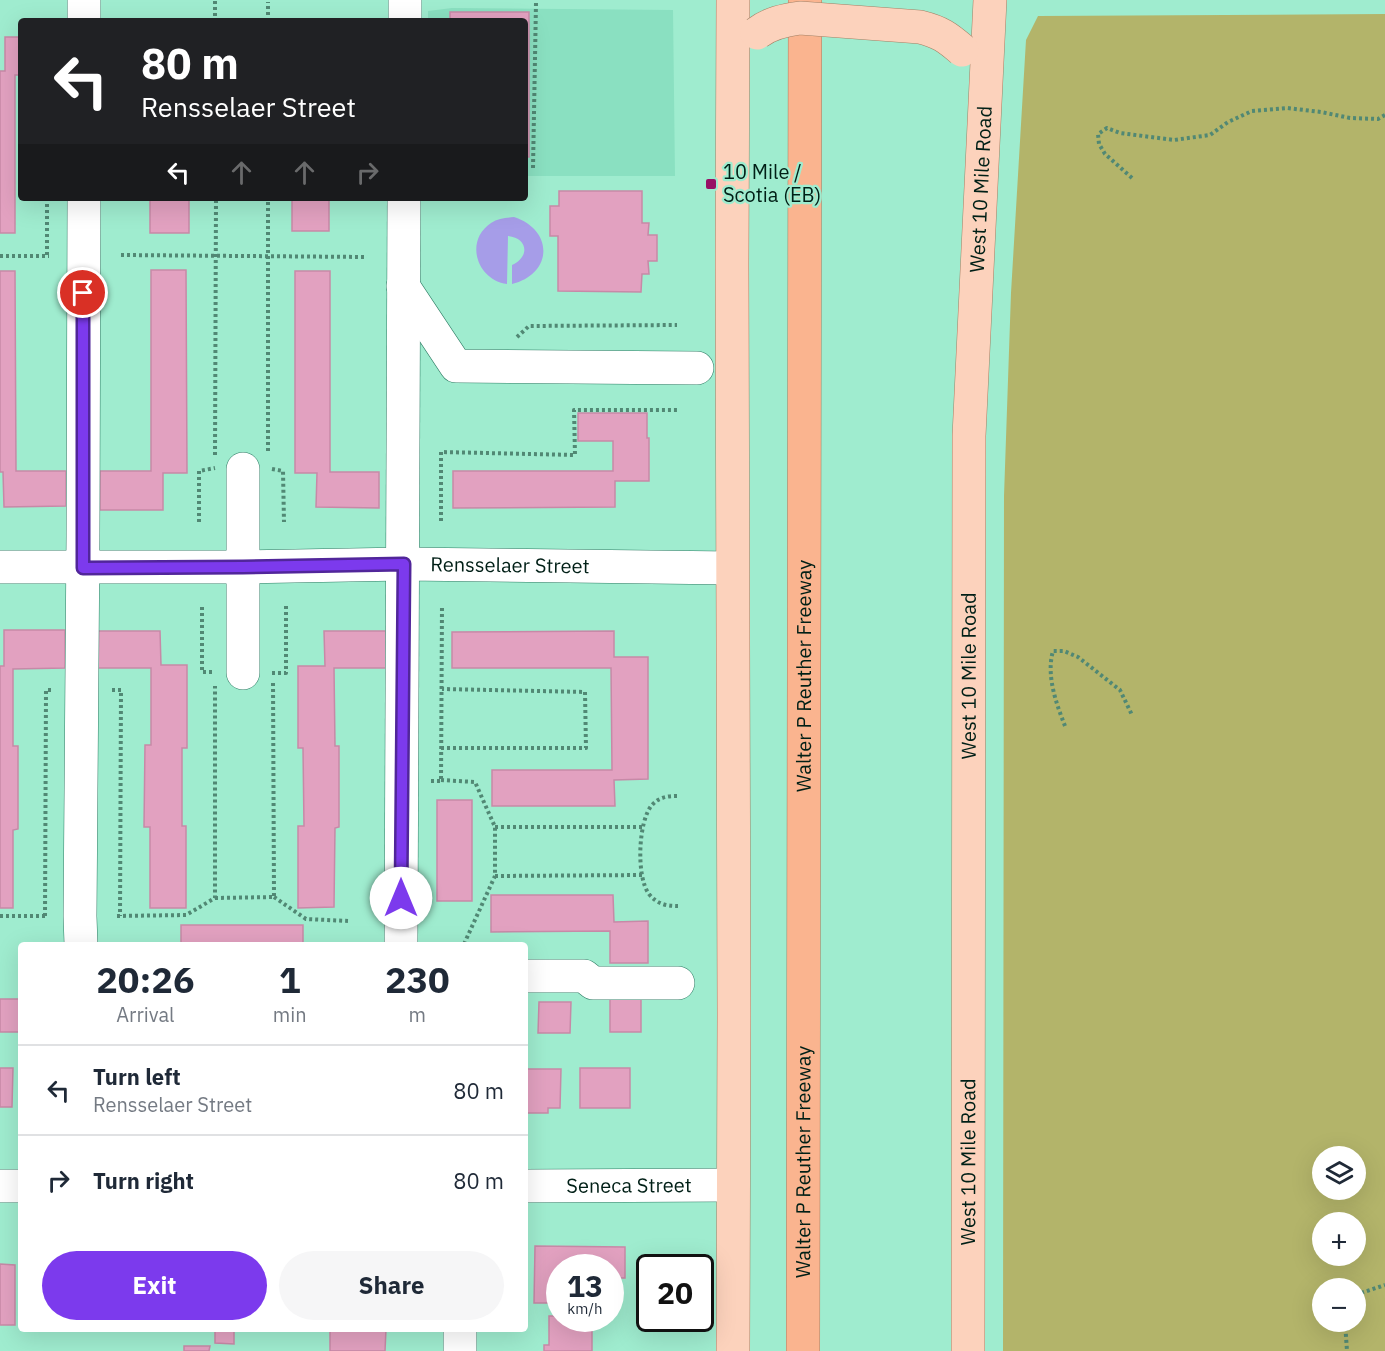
<!DOCTYPE html>
<meta charset="utf-8">
<style>
body{margin:0;font-family:"IBM Plex Sans",sans-serif;background:#f6f6f7;color:#1f2937;height:100vh;display:flex;flex-direction:column;font-size:22px;white-space:nowrap}
*{box-sizing:border-box;margin:0}
p{font-size:20px;color:#747a83}
.icon{flex:none;width:33px;height:33px;fill:none;stroke:currentColor;stroke-width:2;stroke-linecap:round;stroke-linejoin:round}
.map{position:relative;flex:1;overflow:hidden}
.panel{position:absolute;left:18px;top:942px;width:510px;height:390px;display:flex;flex-direction:column;background:#fff;border-radius:6px;box-shadow:0 6px 24px #0002}
.panel>*{flex:none}
.banner{position:absolute;left:18px;top:18px;width:510px;height:183px;border-radius:6px;box-shadow:0 6px 24px #0002;background:#202124;color:#fff;overflow:hidden}
.controls{position:absolute;left:1312px;top:1146px;display:grid;gap:12px}
.controls a{display:grid;place-items:center;width:54px;height:54px;border-radius:50%;background:#fff;box-shadow:0 6px 24px #0002;font-size:30px}
.speed{position:absolute;left:546px;top:1254px;display:flex;gap:12px;font-size:30px;font-weight:700;text-align:center}
.speed>*{display:grid;place-content:center;width:78px;height:78px;border-radius:50%;background:#fff;box-shadow:0 6px 24px #0002;line-height:1}
.speed small{font-size:15px;font-weight:400}
.speed .limit{border:3px solid #111;border-radius:9px;background:#fff;color:#111}
.pin{position:absolute;display:grid;place-items:center;width:51px;height:51px;color:#fff;margin:-26px;border:3px solid #fff;border-radius:50%;box-shadow:0 2px 6px #0007}
.me{position:absolute;width:66px;margin:-33px;rotate:0deg;stroke-linejoin:round;filter:drop-shadow(0 0 4px #0008)}
.turn{display:flex;align-items:center;gap:21px;height:126px;padding:0 24px;font-size:27px}
.turn .icon{width:78px;height:78px;stroke-width:2.5}
.turn b{display:block;font-size:42px;line-height:51px}
.lanes{display:flex;align-items:center;height:57px;padding:0 24px;background:#0003;justify-content:center;gap:30px;direction:ltr}
.lanes .off{opacity:.35}
.eta{display:flex;justify-content:space-evenly;align-items:center;height:102px;text-align:center}
.eta b{font-size:36px;font-weight:700;line-height:42px}
.button{display:flex;gap:12px;margin-top:auto;padding:12px 24px}
.button a{flex:1;height:69px;border-radius:36px;background:#7c3aed;color:#fff;font-size:24px;font-weight:700;line-height:69px;text-align:center}
.button a+a{background:#f6f6f7;color:#1f2937}
ul{padding:0;list-style:none}
li{display:flex;align-items:center;gap:18px;height:90px;padding:0 24px;border-top:2px solid #e0e1e3}
li div{flex:1}
li b{display:block;font-size:22px}
li em{font-style:normal}
.map>svg:first-child{display:block}
</style>
<div class="map">
<svg width="1385" height="1351" viewBox="0 0 1385 1351">
<rect width="100%" height="100%" fill="#9feccf"/>
<polygon fill="#8ae0c1" points="452,8 673,10 675,176 525,176 525,21 428,21 428,11"/>
<path fill="#b3b46a" fill-rule="evenodd" d="M1385,14V1351H1003L1004,496L1011,293L1026,40L1038,16ZM1323,1156H1356V1190H1323ZM1323,1222H1356V1256H1323ZM1356,1288V1322H1323V1288Z"/>
<path fill="#a69de8" d="M514,217C554,230 553,274 512,284V265C530,257 528,238 508,236L507,284C477,280 464,241 491,223C498,218 506,218 514,217Z"/>
<g fill="#e2a1c0" stroke="#c789a7" stroke-width="1.5">
<polygon points="450,12 529,12 529,157 525,157 525,21 450,21"/>
<polygon points="5,37 21,37 21,75 15,75 15,233 0,233 0,71 5,71"/>
<polygon points="559,191 642,191 642,223 649,223 648,235 657,235 657,261 648,261 649,274 642,274 641,292 558,291 558,236 550,236 550,206 559,206"/>
<rect x="150" y="198" width="39" height="35"/>
<rect x="292" y="198" width="37" height="33"/>
<polygon points="151,270 186,270 187,473 163,473 163,510 100,510 100,471 151,471"/>
<polygon points="0,271 15,271 16,471 66,471 66,506 4,507 3,472 0,472"/>
<polygon points="295,271 330,271 330,472 379,472 379,508 316,507 317,473 295,473"/>
<polygon points="578,413 647,413 647,438 649,438 649,481 615,481 615,507 453,508 453,471 613,471 613,441 578,441"/>
<polygon points="4,630 65,630 65,668 13,669 13,746 18,746 18,829 13,830 13,908 0,908 0,666 4,666"/>
<polygon points="98,631 160,631 161,665 187,665 187,748 182,748 182,826 186,826 186,908 150,908 150,827 144,827 145,745 151,745 151,668 98,668"/>
<polygon points="324,631 386,631 386,668 334,668 335,746 339,746 339,827 335,828 334,907 298,908 298,826 304,826 303,748 298,748 298,666 325,666"/>
<polygon points="614,631 614,657 648,657 648,779 614,780 615,806 492,806 492,770 612,770 611,668 452,668 452,632"/>
<rect x="437" y="800" width="35" height="101"/>
<polygon points="491,895 613,895 614,922 648,921 648,963 610,963 610,931 491,932"/>
<rect x="181" y="925" width="122" height="20"/>
<rect x="0" y="999" width="21" height="33"/>
<rect x="610" y="999" width="31" height="33"/>
<polygon points="539,1002 571,1002 570,1033 538,1033"/>
<polygon points="0,1068 13,1068 12,1107 0,1107"/>
<rect x="580" y="1068" width="50" height="40"/>
<polygon points="525,1069 561,1069 560,1108 548,1108 548,1113 525,1113"/>
<polygon points="535,1246 625,1247 625,1278 610,1278 610,1268 560,1268 560,1303 534,1303"/>
<polygon points="0,1264 15,1265 15,1325 0,1325"/>
<polygon points="549,1316 560,1316 560,1318 592,1318 592,1351 544,1351 544,1345 549,1345"/>
<polygon points="215,1329 234,1329 234,1344 215,1343"/>
<polygon points="330,1329 386,1329 385,1351 330,1351"/>
<polygon points="184,1346 210,1346 209,1351 184,1351"/>
</g>
<g fill="none" stroke-linecap="round" stroke-linejoin="round">
<g stroke="#2e7c64" stroke-width="34">
<g id="minor">
<polyline points="84,0 84,21"/>
<polyline points="405,0 405,21"/>
<polyline points="403,286 456,366 697,368"/>
<polyline points="243,469 243,673"/>
<path id="s1" d="M0,567H243L404,564L732,568"/>
<polyline points="81,945 80,916 83,536 84,198"/>
<polyline points="401,945 404,198"/>
<polyline points="525,976 584,976 593,983 678,983"/>
<polyline points="0,1186 21,1186"/>
<path id="s2" d="M525,1186L733,1185"/>
<polyline points="460,1351 460,1329"/>
</g>
</g>
<g stroke="#a28065" stroke-width="34">
<g id="major">
<polyline points="733,1351 734,1015 732,265 733,0"/>
<path id="s3" d="M968,1351L969,436L990,0"/>
</g>
</g>
<g stroke="#a28065" stroke-width="34">
<g id="highway">
<path id="s4" d="M803,1351L805,0"/>
</g>
</g>
<g stroke="#518874" stroke-width="4" stroke-dasharray="3 3" stroke-linecap="butt">
<polyline points="215,1 215,21"/>
<polyline points="268,21 268,2"/>
<polyline points="533,168 536,3"/>
<polyline points="1132,178 1105,154 1099,144 1098,134 1107,128 1120,133 1174,140 1210,135 1228,122 1252,111 1287,108 1321,112 1350,118 1378,119 1385,115"/>
<polyline points="47,198 47,256"/>
<polyline points="121,255 367,257"/>
<polyline points="0,256 49,256"/>
<polyline points="517,337 529,326 677,325"/>
<polyline points="268,451 268,198"/>
<polyline points="215,455 216,198"/>
<polyline points="272,469 283,471 284,522"/>
<polyline points="441,521 441,452 575,455 574,410 678,410"/>
<polyline points="199,522 199,471 215,468"/>
<polyline points="202,607 202,672 214,672"/>
<polyline points="272,673 286,673 286,606"/>
<polyline points="112,690 121,690 120,916"/>
<path d="M1065,726C1056,703 1046,675 1053,651H1064L1078,657L1120,690L1132,715"/>
<polyline points="441,748 586,748 585,692 442,689"/>
<polyline points="441,780 475,782 495,827 495,876 464,944"/>
<polyline points="431,781 441,781 442,606"/>
<path d="M677,796C668,796 659,797 652,805C638,821 636,877 649,894C657,904 666,906 678,906"/>
<polyline points="495,827 643,827"/>
<polyline points="495,876 643,875"/>
<polyline points="274,897 306,919 348,921"/>
<polyline points="215,898 274,897 273,681"/>
<polyline points="0,916 47,916"/>
<polyline points="45,916 46,690 53,690"/>
<polyline points="117,916 186,915 215,898 215,686"/>
<polyline points="429,944 524,944"/>
<polyline points="1356,1296 1361,1293 1385,1285"/>
<polyline points="1345,1322 1347,1351"/>
</g>
<use href="#minor" stroke="#fff" stroke-width="33"/>
<use href="#major" stroke="#fcd2bc" stroke-width="33"/>
<use href="#highway" stroke="#fab48f" stroke-width="33"/>
<g stroke="#a28065" stroke-width="34" stroke-linecap="butt">
<path id="major-bridge" d="M757,33C770,23 785,20 800,18L920,27C940,32 947,37 962,50"/>
</g>
<use href="#major-bridge" stroke="#fcd2bc" stroke-width="33"/>
</g>
<g fill="none" stroke-linecap="round" stroke-linejoin="round">
<g stroke="#51269a" stroke-width="15">
<polyline id="route" points="83,293 83,568 243,567 404,564 401,898"/>
</g>
<use href="#route" stroke="#7c3aed" stroke-width="10"/>
</g>
<rect fill="#971065" stroke="#9feccf" stroke-width="2" x="705" y="178" width="12" height="12" rx="3"/>
<g text-anchor="middle" stroke-width="4.5" stroke-linejoin="round" paint-order="stroke">
<g font-size="20" fill="#001f16" stroke="#9feccf" text-anchor="start">
<text x="723" y="179">10 Mile /<tspan x="723" dy="23">Scotia (EB)</tspan></text>
</g>
<g font-size="20" fill="#001f16" stroke="#9feccf">
<text dy="7" stroke="none"><textPath href="#s3" startOffset="1162">West 10 Mile Road</textPath></text>
<text dy="7" stroke="none"><textPath href="#s1" startOffset="510">Rensselaer Street</textPath></text>
<text dy="7" stroke="none"><textPath href="#s4" startOffset="675">Walter P Reuther Freeway</textPath></text>
<text dy="7" stroke="none"><textPath href="#s3" startOffset="675">West 10 Mile Road</textPath></text>
<text dy="7" stroke="none"><textPath href="#s4" startOffset="189">Walter P Reuther Freeway</textPath></text>
<text dy="7" stroke="none"><textPath href="#s3" startOffset="189">West 10 Mile Road</textPath></text>
<text dy="7" stroke="none"><textPath href="#s2" startOffset="104">Seneca Street</textPath></text>
</g>
</g>
</svg>
<div class="controls">
<a><svg class="icon" aria-label="layers" viewBox="0 0 24 24"><path d="M12 4l9 5-9 5-9-5zM3 14l9 5 9-5"/></svg></a>
<a>+</a>
<a>−</a>
</div>
<div class="speed"><div>13<small>km/h</small></div><div class="limit">20</div></div>
<div class="pin" style="left:83px;top:293px;background:#d93025"><svg class="icon" aria-label="arrive" viewBox="0 0 24 24"><path d="M6 21V4h12l-3 4 3 4H6"/></svg></div>
<svg class="me" style="left:401px;top:898px" viewBox="-20 -20 40 40"><circle r="19" fill="#fff"/><path d="M0-13L10 11 0 6-10 11z" fill="#7c3aed"/></svg>
<div class="banner">
<div class="turn"><svg class="icon" aria-label="left" viewBox="0 0 24 24"><path d="M17 20v-9H6M10 6l-5 5 5 5"/></svg><div><b>80 m</b>Rensselaer Street</div></div>
<div class="lanes"><svg class="icon" aria-label="left" viewBox="0 0 24 24"><path d="M17 20v-9H6M10 6l-5 5 5 5"/></svg><svg class="icon off" aria-label="ahead" viewBox="0 0 24 24"><path d="M12 20V5M6 11l6-6 6 6"/></svg><svg class="icon off" aria-label="ahead" viewBox="0 0 24 24"><path d="M12 20V5M6 11l6-6 6 6"/></svg><svg class="icon off" aria-label="right" viewBox="0 0 24 24"><path d="M7 20v-9h11M14 6l5 5-5 5"/></svg></div>
</div>
<section class="panel">
<div class="eta">
<div><b>20:26</b><p>Arrival</p></div>
<div><b>1</b><p>min</p></div>
<div><b>230</b><p>m</p></div>
</div>
<ul>
<li><svg class="icon" aria-label="left" viewBox="0 0 24 24"><path d="M17 20v-9H6M10 6l-5 5 5 5"/></svg><div><b>Turn left</b><p>Rensselaer Street</p></div><em>80 m</em></li>
<li><svg class="icon" aria-label="right" viewBox="0 0 24 24"><path d="M7 20v-9h11M14 6l5 5-5 5"/></svg><div><b>Turn right</b></div><em>80 m</em></li>
</ul>
<div class="button"><a>Exit</a><a>Share</a></div>
</section>
</div>
